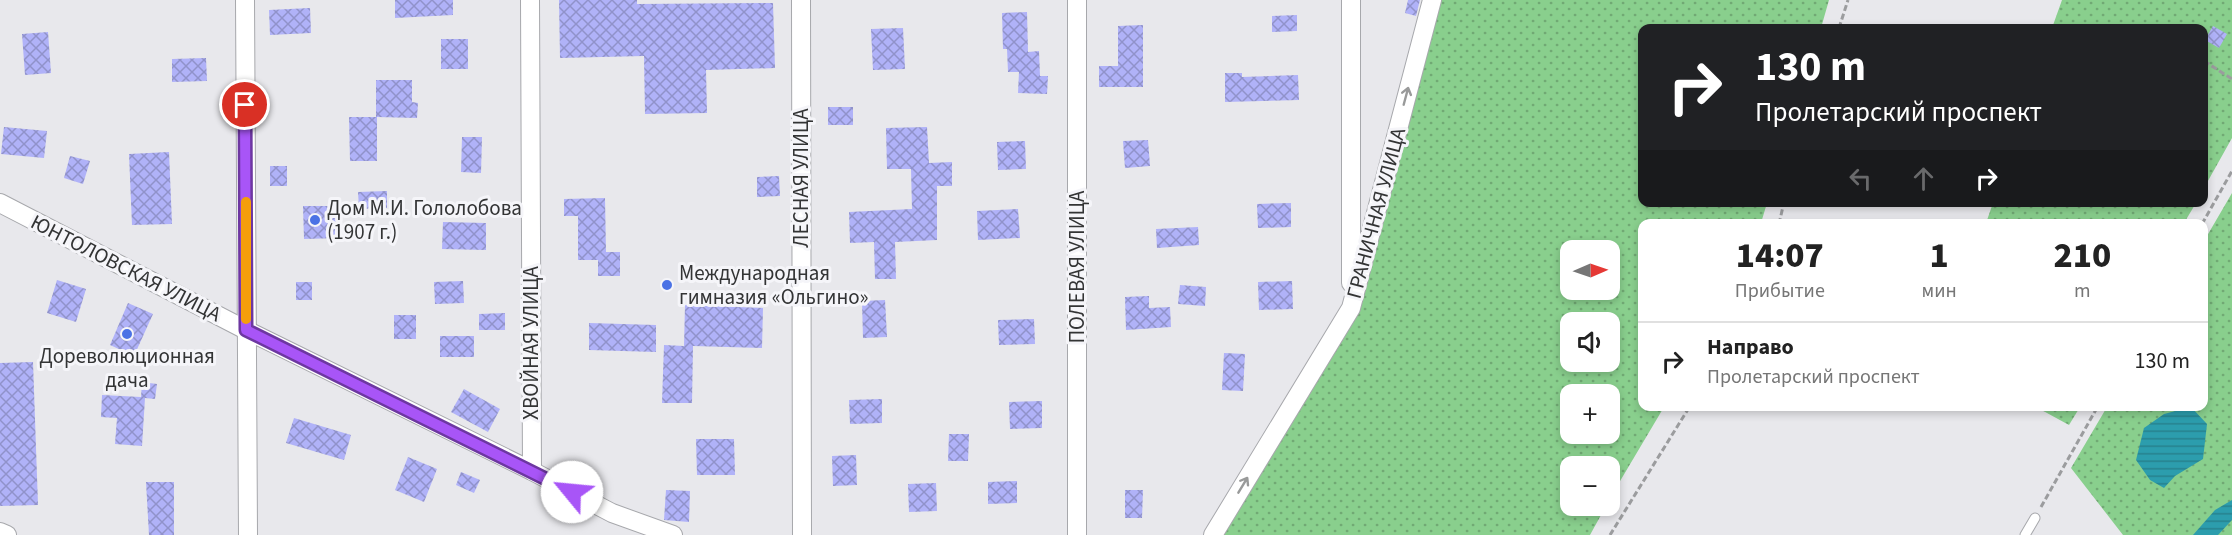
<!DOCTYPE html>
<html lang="ru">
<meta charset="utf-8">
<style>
body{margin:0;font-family:"Source Sans 3",sans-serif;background:#f2f2f2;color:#222;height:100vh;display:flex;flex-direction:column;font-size:22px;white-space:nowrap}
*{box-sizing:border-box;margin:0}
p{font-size:20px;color:#767676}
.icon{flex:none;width:33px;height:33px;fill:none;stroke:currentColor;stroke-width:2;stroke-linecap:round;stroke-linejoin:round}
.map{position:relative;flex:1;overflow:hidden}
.details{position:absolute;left:1638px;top:219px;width:570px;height:192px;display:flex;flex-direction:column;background:#fff;border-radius:12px;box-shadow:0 3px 9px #0003}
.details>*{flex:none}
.banner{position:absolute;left:1638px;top:24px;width:570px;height:183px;border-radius:12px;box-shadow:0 3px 9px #0003;background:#202124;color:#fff;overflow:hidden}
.needle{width:39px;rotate:88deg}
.controls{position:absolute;left:1560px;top:240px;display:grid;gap:12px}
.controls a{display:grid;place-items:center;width:60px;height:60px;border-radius:12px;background:#fff;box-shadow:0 3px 9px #0003;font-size:30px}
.pin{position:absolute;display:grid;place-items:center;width:51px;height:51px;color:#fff;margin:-26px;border:3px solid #fff;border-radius:50%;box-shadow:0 2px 6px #0007}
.me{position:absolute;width:66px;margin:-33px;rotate:298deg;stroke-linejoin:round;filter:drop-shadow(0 0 4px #0008)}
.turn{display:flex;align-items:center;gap:21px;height:126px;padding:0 18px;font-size:27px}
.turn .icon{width:78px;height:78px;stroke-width:2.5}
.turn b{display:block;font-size:42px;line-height:51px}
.lanes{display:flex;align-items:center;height:57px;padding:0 18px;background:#0003;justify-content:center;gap:30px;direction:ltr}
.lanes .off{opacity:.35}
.eta{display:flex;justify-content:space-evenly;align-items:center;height:102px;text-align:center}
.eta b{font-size:36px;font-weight:800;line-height:42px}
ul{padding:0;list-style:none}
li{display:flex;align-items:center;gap:18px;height:78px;padding:0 18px;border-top:2px solid #e0e0e0}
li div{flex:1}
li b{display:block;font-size:22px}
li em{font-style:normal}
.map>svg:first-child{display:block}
</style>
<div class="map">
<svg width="2232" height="535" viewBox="0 0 2232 535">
<defs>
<pattern id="grass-dots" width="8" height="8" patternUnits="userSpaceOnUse" patternTransform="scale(1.5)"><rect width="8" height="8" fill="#89cf8d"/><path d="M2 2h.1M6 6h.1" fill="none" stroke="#71a974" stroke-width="1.8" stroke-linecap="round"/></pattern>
<pattern id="water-rules" width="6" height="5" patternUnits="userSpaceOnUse" patternTransform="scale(1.5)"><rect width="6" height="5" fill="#2c9dad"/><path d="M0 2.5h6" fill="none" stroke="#26818e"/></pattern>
<pattern id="building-cross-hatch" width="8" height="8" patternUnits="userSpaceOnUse" patternTransform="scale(1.5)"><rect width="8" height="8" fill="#b0b2f8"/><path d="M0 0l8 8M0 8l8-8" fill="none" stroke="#9092ca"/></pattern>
</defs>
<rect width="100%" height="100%" fill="#e8e8ec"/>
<g fill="url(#grass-dots)" fill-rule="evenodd">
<path d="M1440,0H1829L1821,28H1642V202L1767,203L1761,223L1642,224V406L1664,407L1610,498V466H1570V506H1606L1590,535H1220L1357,309ZM1570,250H1610V290H1570ZM1570,322H1610V362H1570ZM1570,394H1610V434H1570Z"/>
<polygon points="2062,0 2232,0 2232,138 2204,188 2204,28 2052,28"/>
<polygon points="2232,193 2232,535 2123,535 2071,468 2107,407 2204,406 2204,241"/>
<polygon points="1993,203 1993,202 2196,203 2184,223 1986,223"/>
<polygon points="2036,407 2080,407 2069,425"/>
</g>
<g fill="url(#water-rules)">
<polygon points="2191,407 2207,424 2203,459 2175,476 2164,488 2150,480 2136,460 2144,428 2164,414"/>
<polygon points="2232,500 2232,520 2218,535 2193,535 2215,510"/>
</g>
<g fill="url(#building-cross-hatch)">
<polygon points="395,0 453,0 453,15 395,18"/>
<polygon points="559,0 637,0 637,4 773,3 775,68 706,70 707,113 645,114 644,56 560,58"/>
<polygon points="1408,0 1420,0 1416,16 1405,13"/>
<polygon points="310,8 311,33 270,35 269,10"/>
<polygon points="1027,12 1028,52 1039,51 1040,76 1048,76 1047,94 1018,93 1019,72 1008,72 1007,49 1003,49 1002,13"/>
<polygon points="1297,15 1297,31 1272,32 1272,16"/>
<polygon points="1143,25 1143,87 1099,87 1099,66 1118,66 1118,26"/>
<polygon points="2213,26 2227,34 2219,48 2205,40"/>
<polygon points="903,28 905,69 873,70 871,29"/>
<polygon points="48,32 51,73 25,75 22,34"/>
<rect x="441" y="39" width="27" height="30"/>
<polygon points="206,58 207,81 172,82 172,59"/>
<polygon points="1225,73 1242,73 1242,77 1298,75 1299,100 1225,102"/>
<polygon points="376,80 412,80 412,102 418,103 417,118 377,117 377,161 350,161 349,117 376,117"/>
<rect x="828" y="107" width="25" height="18"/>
<polygon points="4,127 47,131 44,158 1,154"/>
<polygon points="927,127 929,163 952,162 952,186 937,186 937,240 895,242 896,279 875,279 874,242 850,243 849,212 912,209 911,169 887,169 886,128"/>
<polygon points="462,137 482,137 481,173 461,172"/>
<polygon points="1148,140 1150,166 1125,168 1123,141"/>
<polygon points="1025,141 1026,169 998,170 997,142"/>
<polygon points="169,152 172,224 132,225 129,154"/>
<polygon points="70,156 90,161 83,184 64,178"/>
<rect x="270" y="166" width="17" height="20"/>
<polygon points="779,176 780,196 757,197 757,177"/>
<polygon points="387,191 387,208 359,209 358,192"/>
<polygon points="605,198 606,252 620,252 620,276 598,276 598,260 578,260 578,216 564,216 564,199"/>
<polygon points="1291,203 1291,227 1258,228 1257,204"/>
<polygon points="303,206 341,206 341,238 304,239"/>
<polygon points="1018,209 1020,238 978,240 977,211"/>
<polygon points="443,222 486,223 486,250 442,249"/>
<polygon points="1198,227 1199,245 1157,248 1156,229"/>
<polygon points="57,280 86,289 76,322 47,313"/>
<polygon points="463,281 464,303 435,304 434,282"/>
<polygon points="1292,281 1293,309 1259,310 1258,282"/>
<rect x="296" y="282" width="16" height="18"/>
<polygon points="1180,285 1206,287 1205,306 1178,304"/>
<polygon points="1149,296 1149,308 1170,307 1171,327 1126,330 1125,297"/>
<polygon points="885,300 887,337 863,338 862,301"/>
<polygon points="128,303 153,314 134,356 110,345"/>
<polygon points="685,305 763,308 762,348 693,346 692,403 662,403 664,345 684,346"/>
<polygon points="505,313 505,330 479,330 479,314"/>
<rect x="394" y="315" width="22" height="24"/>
<polygon points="1034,319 1035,344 999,345 998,320"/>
<polygon points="589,323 656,325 656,352 589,350"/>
<rect x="440" y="336" width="34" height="21"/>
<polygon points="1224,353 1245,354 1243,391 1222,390"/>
<polygon points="33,362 38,505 0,506 0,363"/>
<polygon points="142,382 157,384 155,399 145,398 142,446 115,444 117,418 101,417 102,395 141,397"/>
<polygon points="464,389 500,409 488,432 451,412"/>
<polygon points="882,399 882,423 850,424 849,400"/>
<polygon points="1042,401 1042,428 1010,429 1009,402"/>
<polygon points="294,418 351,435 344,460 286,443"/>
<polygon points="949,434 969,434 968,461 948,461"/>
<polygon points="696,439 734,439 735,475 697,475"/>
<polygon points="856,455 857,485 833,486 832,456"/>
<polygon points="408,457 437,469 424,502 395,490"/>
<polygon points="461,472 480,480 474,493 456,485"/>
<polygon points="1017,481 1017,503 988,504 988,482"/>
<polygon points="146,482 174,482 174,535 149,535"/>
<polygon points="936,483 937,511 909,512 908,484"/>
<polygon points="666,490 690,491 689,522 664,520"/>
<polygon points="1125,490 1143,490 1142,518 1125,518"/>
</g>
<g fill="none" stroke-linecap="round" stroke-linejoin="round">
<g stroke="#a7a8ac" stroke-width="11">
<polyline id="service" points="2025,535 2035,518"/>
</g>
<g stroke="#a7a8ac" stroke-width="20">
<g id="minor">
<polyline points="245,0 248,535"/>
<polyline points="530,0 532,471"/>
<polyline points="801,0 802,535"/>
<polyline points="1351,0 1351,283"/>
<polyline points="0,203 246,330 532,471 612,513 673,535"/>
<polyline points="0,532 7,535"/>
<polyline points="1077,535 1077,0"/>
<polyline points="1213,535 1351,308 1432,0"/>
</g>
</g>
<g stroke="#9b9c9e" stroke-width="3" stroke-dasharray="6 3" stroke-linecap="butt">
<polyline points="1839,28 1848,0"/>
<polyline points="2204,61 2232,79"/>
<polyline points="1779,224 1784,202"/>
<polyline points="2202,224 2232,171"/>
<polyline points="2041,507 2098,406"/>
<polyline points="1610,535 1690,406"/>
</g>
<use href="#service" stroke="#fff" stroke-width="9"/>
<use href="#minor" stroke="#fff" stroke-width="18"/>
</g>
<defs><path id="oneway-shaft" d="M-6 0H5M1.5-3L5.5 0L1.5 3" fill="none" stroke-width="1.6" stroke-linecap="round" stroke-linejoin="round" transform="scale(1.5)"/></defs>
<g stroke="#999a9a">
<use href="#oneway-shaft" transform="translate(1406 96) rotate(-75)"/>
<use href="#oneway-shaft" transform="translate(1243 485) rotate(-59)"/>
</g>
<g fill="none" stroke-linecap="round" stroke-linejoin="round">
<g stroke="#6d37a1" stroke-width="15">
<polyline id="route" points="245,105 246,330 572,492"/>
</g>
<use href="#route" stroke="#a855f7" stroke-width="10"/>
<polyline stroke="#f59e0b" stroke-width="10" points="246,202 246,319"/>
</g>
<g fill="#4b72e5" stroke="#f5f5f9" stroke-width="2">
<circle cx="315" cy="220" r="6"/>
<circle cx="667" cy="285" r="6"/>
<circle cx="127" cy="334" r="6"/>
</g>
<g text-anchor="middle" stroke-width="6" stroke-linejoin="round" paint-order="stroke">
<g font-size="21" fill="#333435" stroke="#f5f5f9">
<text transform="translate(801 178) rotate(-90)" y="7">ЛЕСНАЯ УЛИЦА</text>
<text transform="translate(1376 213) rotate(-75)" y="7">ГРАНИЧНАЯ УЛИЦА</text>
<text transform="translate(1077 267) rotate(-90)" y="7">ПОЛЕВАЯ УЛИЦА</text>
<text transform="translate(126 268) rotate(27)" y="7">ЮНТОЛОВСКАЯ УЛИЦА</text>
<text transform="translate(531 343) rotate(-90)" y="7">ХВОЙНАЯ УЛИЦА</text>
</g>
<g font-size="21" fill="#333435" stroke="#f5f5f9" text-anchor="start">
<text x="327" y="215">Дом М.И. Гололобова<tspan x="327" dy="24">(1907 г.)</tspan></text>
<text x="679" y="280">Международная<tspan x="679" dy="24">гимназия «Ольгино»</tspan></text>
<text x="127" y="363" text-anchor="middle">Дореволюционная<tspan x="127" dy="24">дача</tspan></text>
</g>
</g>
</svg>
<div class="controls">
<a><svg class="needle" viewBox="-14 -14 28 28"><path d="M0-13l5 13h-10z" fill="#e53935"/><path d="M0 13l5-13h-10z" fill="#767676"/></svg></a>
<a><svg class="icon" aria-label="sound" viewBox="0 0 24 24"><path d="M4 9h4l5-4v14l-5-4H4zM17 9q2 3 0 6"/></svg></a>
<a>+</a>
<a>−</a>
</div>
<div class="pin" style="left:245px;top:105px;background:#d93025"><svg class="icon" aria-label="arrive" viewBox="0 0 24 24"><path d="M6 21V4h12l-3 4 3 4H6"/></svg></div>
<svg class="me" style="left:572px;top:492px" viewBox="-20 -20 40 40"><circle r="19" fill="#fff"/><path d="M0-13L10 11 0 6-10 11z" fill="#a855f7"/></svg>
<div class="banner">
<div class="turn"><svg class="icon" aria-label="right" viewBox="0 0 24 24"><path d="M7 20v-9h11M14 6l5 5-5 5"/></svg><div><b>130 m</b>Пролетарский проспект</div></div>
<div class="lanes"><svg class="icon off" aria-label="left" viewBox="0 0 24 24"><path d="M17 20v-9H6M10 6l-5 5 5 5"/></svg><svg class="icon off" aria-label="ahead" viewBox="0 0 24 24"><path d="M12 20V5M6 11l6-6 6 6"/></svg><svg class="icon" aria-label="right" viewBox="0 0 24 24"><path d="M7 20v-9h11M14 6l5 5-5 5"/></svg></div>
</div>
<section class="details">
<div class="eta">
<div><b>14:07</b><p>Прибытие</p></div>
<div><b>1</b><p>мин</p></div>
<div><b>210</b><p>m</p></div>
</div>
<ul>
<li><svg class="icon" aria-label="right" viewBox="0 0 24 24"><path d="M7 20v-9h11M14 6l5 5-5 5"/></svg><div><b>Направо</b><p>Пролетарский проспект</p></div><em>130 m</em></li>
</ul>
</section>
</div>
